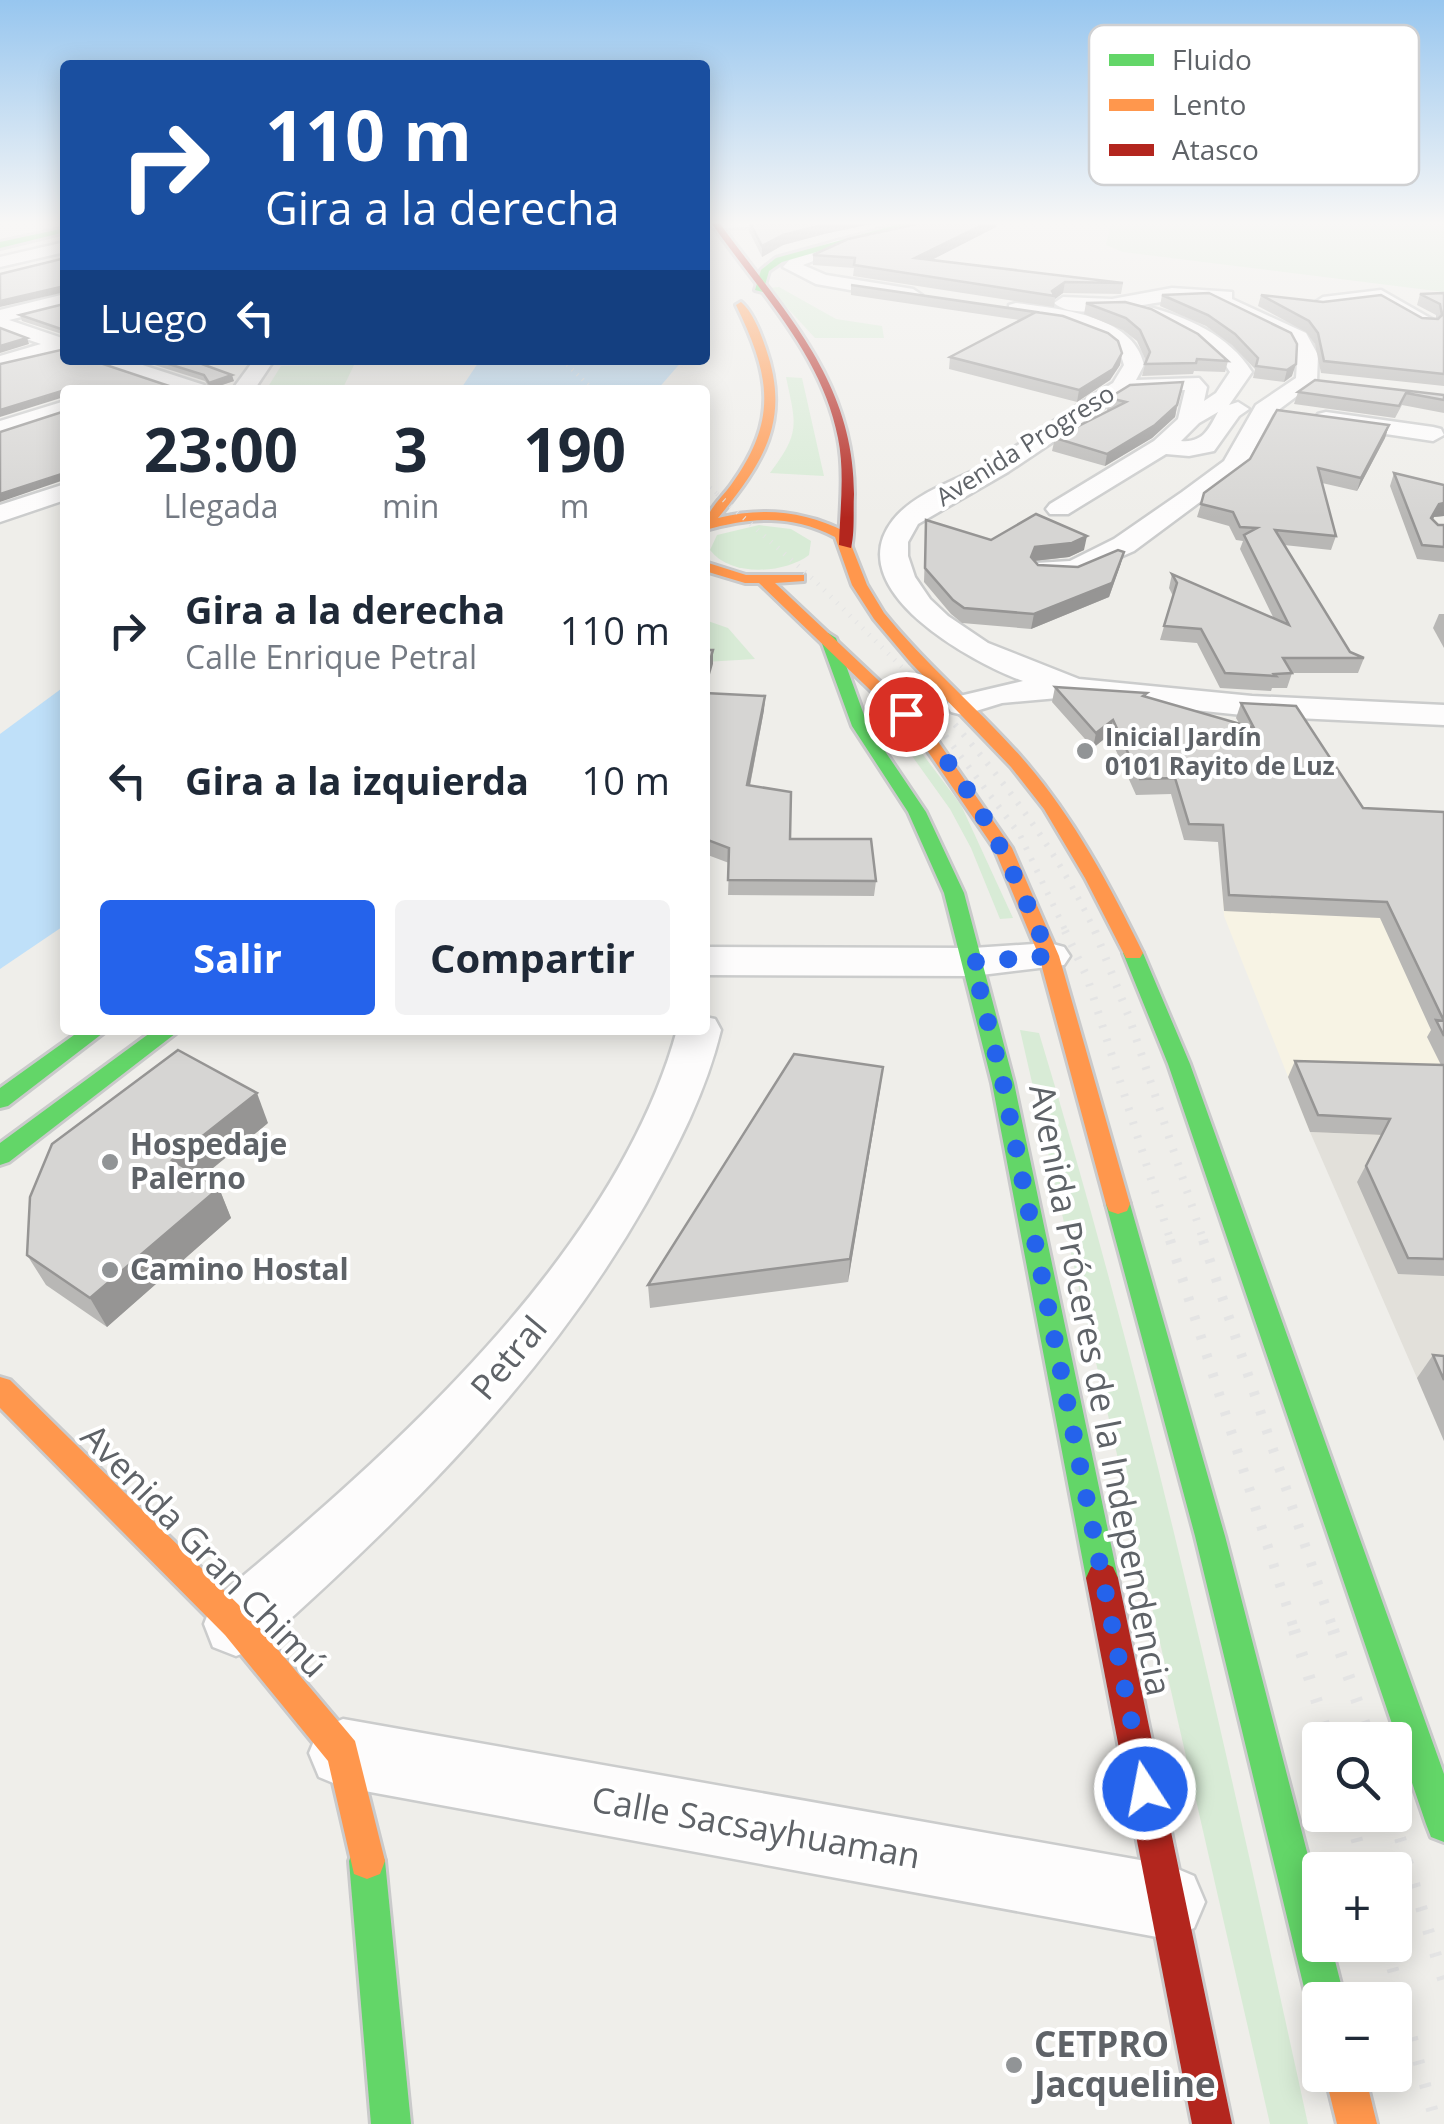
<!DOCTYPE html>
<html lang="es">
<meta charset="utf-8">
<style>
body{margin:0;font-family:"Open Sans",sans-serif;background:#f2f2f3;color:#1f2937;height:100vh;display:flex;flex-direction:column;font-size:38px;white-space:nowrap}
*{box-sizing:border-box;margin:0}
p{font-size:32px;color:#747a83}
.icon{flex:none;width:55px;height:55px;fill:none;stroke:currentColor;stroke-width:2;stroke-linecap:round;stroke-linejoin:round}
.map{position:relative;flex:1;overflow:hidden}
.sheet{position:absolute;left:60px;top:385px;width:650px;height:650px;display:flex;flex-direction:column;background:#fff;border-radius:10px;box-shadow:0 5px 25px #0003}
.sheet>*{flex:none}
.top-card{position:absolute;left:60px;top:60px;width:650px;height:305px;border-radius:10px;box-shadow:0 5px 25px #0003;background:#1a4fa0;color:#fff;overflow:hidden}
.fabs{position:absolute;left:1302px;top:1722px;display:grid;gap:20px}
.fabs a{display:grid;place-items:center;width:110px;height:110px;border-radius:10px;background:#fff;box-shadow:0 5px 25px #0003;font-size:50px}
.pin{position:absolute;display:grid;place-items:center;width:85px;height:85px;color:#fff;margin:-42px;border:5px solid #fff;border-radius:50%;box-shadow:0 2px 10px #0007}
.me{position:absolute;width:110px;margin:-55px;rotate:349deg;stroke-linejoin:round;filter:drop-shadow(0 0 8px #0008)}
.turn{display:flex;align-items:center;gap:35px;height:210px;padding:0 40px;font-size:45px}
.turn .icon{width:130px;height:130px;stroke-width:2.5}
.turn b{display:block;font-size:70px;line-height:85px}
.then{display:flex;align-items:center;height:95px;padding:0 40px;background:#0003;gap:20px;font-size:38px}
.eta{display:flex;justify-content:space-evenly;align-items:center;height:170px;text-align:center}
.eta b{font-size:60px;font-weight:700;line-height:70px}
.button{display:flex;gap:20px;margin-top:auto;padding:20px 40px}
.button a{flex:1;height:115px;border-radius:10px;background:#2563eb;color:#fff;font-size:40px;font-weight:700;line-height:115px;text-align:center}
.button a+a{background:#f2f2f3;color:#1f2937}
ul{padding:0;list-style:none}
li{display:flex;align-items:center;gap:30px;height:150px;padding:0 40px}
li div{flex:1}
li b{display:block;font-size:38px}
li em{font-style:normal}
.map>svg:first-child{display:block}
</style>
<div class="map">
<svg width="1444" height="2124" viewBox="0 0 1444 2124">
<rect width="100%" height="100%" fill="#efeeea"/>
<polygon fill="#f7f3e4" points="1222,886 1444,894 1444,1138 1310,1132 1224,916"/>
<polygon fill="#e2e0da" points="1310,1132 1444,1138 1444,1441 1417,1378"/>
<g fill="#d8ebd6">
<polygon points="1112,221 1444,221 1444,292 1123,252 1106,245"/>
<polygon points="779,287 836,319 882,326 884,338 815,338 769,288"/>
<polygon points="354,365 342,390 266,390 281,366"/>
<path d="M786,377L802,378L824,476L770,473C801,432 796,425 786,377Z"/>
<path d="M759,525L791,529L811,541L809,555C784,574 730,577 710,550L717,535Z"/>
<polygon points="705,620 728,628 755,659 705,662"/>
<polygon points="906,732 961,805 1013,918 1000,919 971,848 950,809 897,735"/>
<path d="M1020,1030L1039,1033C1148,1392 1228,1758 1308,2124H1270Z"/>
</g>
<g fill="#bfe0f9">
<polygon points="480,360 683,360 657,390 460,390"/>
<polygon points="65,686 65,925 0,969 0,734"/>
</g>
<g fill="none" stroke-linecap="round" stroke-linejoin="round">
<g stroke="#cbcccc" stroke-width="5">
<g id="street">
<polygon points="708,221 790,221 782,226 715,228 709,226"/>
<polygon points="838,240 844,241 844,249 803,265 826,275 913,289 922,295 913,301 816,284 783,267 794,255"/>
<polygon points="65,242 65,252 0,267 0,257"/>
<path d="M1172,288L1232,292V299L1306,333L1318,355L1317,381L1273,414L1243,470L1134,551L1075,577L1036,575L1032,569L1036,563L1070,561L1114,539L1182,492L1224,461L1256,405L1296,378C1299,343 1294,342 1263,327C1246,319 1225,305 1206,301C1168,292 1082,327 1054,303L1063,297L1112,299Z"/>
<path d="M1381,290L1437,322L1434,326C1411,330 1397,305 1376,302C1356,300 1330,316 1314,303L1323,297Z"/>
<polygon points="65,294 65,306 9,320 65,339 65,352 0,368 0,356 41,344 0,330 0,310"/>
<path d="M1016,303C1057,309 1133,314 1144,365L1136,380L1199,378L1207,387L1204,401L1216,393L1230,372C1209,335 1165,337 1136,312L1146,306C1187,317 1229,335 1252,372L1229,405L1238,402L1249,409L1239,416L1214,451L1189,456L1166,454L1068,514H1050L1046,509L1050,504L1154,441L1178,419L1185,390L1126,393L1008,472L918,524L908,542V556L915,577L930,599L948,616L988,643L1079,679L1252,696L1444,705V725L1252,716L1069,697L1002,703L963,715L951,712L947,705L951,698L1023,681C973,663 838,590 893,520C916,491 959,480 991,462C1032,437 1071,408 1113,383L1124,365C1115,320 1043,321 1009,313V305ZM1218,412C1209,429 1203,443 1181,441L1199,423Z"/>
<polygon points="97,360 127,360 204,385 207,390 175,390 100,364"/>
<polygon points="254,360 274,360 254,390 232,390"/>
<polygon points="65,401 65,415 0,435 0,421"/>
<polygon points="1326,412 1433,427 1441,429 1444,435 1433,441 1318,424 1315,419 1318,414"/>
<polygon points="65,484 65,500 0,522 0,505"/>
<polygon points="1049,943 1064,947 1070,956 1064,965 973,976 705,975 705,947 973,948"/>
<path d="M705,1017L715,1019L721,1030C706,1092 677,1148 646,1203C547,1377 407,1515 259,1647L236,1656L213,1647L204,1624L213,1601C388,1456 615,1256 677,1030H705Z"/>
<polygon points="343,1719 1168,1865 1194,1876 1205,1902 1194,1928 1168,1939 343,1787 319,1777 309,1753 319,1729"/>
</g>
</g>
<g stroke="#cacacb" stroke-width="6">
<g id="fast">
<polygon points="911,221 924,221 782,262 769,271 763,292 755,290 761,270 776,258"/>
<polygon points="65,228 65,232 0,248 0,242"/>
<polygon points="828,633 836,638 868,726 926,812 964,893 1014,1083 1118,1578 1113,1589 1102,1594 1091,1589 1086,1578 992,1083 944,893 908,812 852,726 820,638"/>
<polygon points="1133,946 1143,953 1190,1064 1444,1774 1444,1842 1431,1837 1426,1824 1168,1064 1123,953"/>
<polygon points="81,1030 107,1030 8,1106 0,1108 0,1088"/>
<polygon points="154,1030 180,1030 9,1162 0,1165 0,1143"/>
<polygon points="1118,1194 1127,1197 1130,1204 1225,1536 1320,1902 1320,1945 1331,1945 1345,2000 1320,2000 1320,2017 1312,2014 1307,2000 1195,1536 1106,1204 1109,1197"/>
<polygon points="367,1843 380,1848 385,1861 411,2124 371,2124 349,1861 354,1848"/>
</g>
</g>
<g stroke="#cacacb" stroke-width="6">
<g id="slow">
<path d="M741,302C753,312 761,334 766,349C791,421 763,463 718,518C764,507 804,511 846,532L867,585L884,613C926,665 978,708 1022,758C1073,816 1109,884 1143,953L1140,958H1126L1085,878L1044,809L1011,767L911,663L874,619L852,585L835,537C791,514 752,517 705,530C705,511 720,500 731,485C779,419 770,375 736,305Z"/>
<polygon points="705,562 746,575 804,575 804,581 775,583 928,727 1012,848 1059,956 1130,1204 1127,1211 1118,1214 1109,1211 1106,1204 1039,956 994,848 916,734 759,583 745,583 705,571"/>
<polygon points="0,1377 10,1380 247,1613 355,1741 385,1861 380,1874 367,1879 354,1874 328,1761 225,1635 0,1408"/>
<polygon points="1325,2075 1365,2075 1377,2124 1337,2124"/>
</g>
</g>
<g stroke="#cacacb" stroke-width="6">
<g id="jam">
<path d="M710,221H718C781,309 854,378 854,494C853,511 855,532 851,548L839,545C840,510 845,472 838,438C822,354 757,289 710,221Z"/>
<polygon points="1102,1562 1113,1567 1118,1578 1232,2124 1192,2124 1086,1578 1091,1567"/>
</g>
</g>
<use href="#street" fill="#fdfcfc" fill-rule="evenodd"/>
<use href="#fast" fill="#63d668" fill-rule="evenodd"/>
<use href="#slow" fill="#ff974d" fill-rule="evenodd"/>
<use href="#jam" fill="#b3261e" fill-rule="evenodd"/>
<g stroke="#e4e4e4" stroke-width="4" stroke-dasharray="1 6" stroke-linecap="butt">
<polyline points="562,360 594,390"/>
<polyline points="705,483 720,496"/>
</g>
<polyline stroke="#e4e4e4" stroke-width="5" stroke-dasharray="1 8" stroke-linecap="butt" points="717,494 814,580 924,689"/>
<g stroke="#e4e4e4" stroke-width="6" stroke-dasharray="2.5 10" stroke-linecap="butt">
<path d="M922,687C989,762 1054,841 1096,934"/>
<polyline points="938,726 1020,835 1067,934"/>
</g>
<g stroke="#e4e4e4" stroke-width="8" stroke-dasharray="2.5 12" stroke-linecap="butt">
<polyline points="1065,931 1087,977 1171,1242"/>
<polyline points="1095,931 1129,1017 1204,1242"/>
</g>
<g stroke="#e4e4e4" stroke-width="10" stroke-dasharray="4 16" stroke-linecap="butt">
<polyline points="1170,1240 1295,1632"/>
<polyline points="1203,1240 1334,1632"/>
</g>
<g stroke="#e4e4e4" stroke-width="12" stroke-dasharray="4 20" stroke-linecap="butt">
<polyline points="1294,1630 1329,1740"/>
<polyline points="1333,1630 1370,1740"/>
<polyline points="1350,1815 1365,1870"/>
<polyline points="1393,1815 1444,1982"/>
<polyline points="1386,1945 1436,2124"/>
</g>
</g>
<g fill="#b8b7b5">
<polygon points="749,221 885,221 824,234 783,245 762,257 749,231"/>
<polygon points="917,224 996,227 931,260 1123,283 1121,294 1063,293 1055,299 1054,307 853,276 854,268 813,265 813,255"/>
<polygon points="851,285 1063,316 1122,353 1120,365 1110,380 1077,402 949,369 950,357 1019,320 851,295"/>
<polygon points="1209,293 1292,376 1284,382 1253,378 1255,369 1232,345 1206,326 1160,306 1162,295"/>
<polygon points="1444,293 1444,386 1321,373 1315,344 1306,332 1258,306 1261,295 1422,318 1436,319 1436,315 1417,305 1420,294"/>
<polygon points="1125,302 1228,361 1225,372 1194,371 1193,374 1142,376 1146,361 1137,341 1123,330 1084,314 1086,303"/>
<polygon points="64,304 65,335 22,321 20,315"/>
<polygon points="139,360 191,360 234,381 210,389 205,381"/>
<polygon points="1315,380 1444,395 1444,413 1402,405 1395,418 1294,404 1298,392"/>
<polygon points="1183,382 1175,417 1152,438 1105,466 1052,451 1055,438 1109,411 1107,410 1109,398"/>
<polygon points="1389,425 1385,438 1357,491 1322,483 1336,536 1331,550 1284,545 1350,652 1364,658 1358,673 1292,673 1287,688 1272,688 1271,691 1220,688 1197,643 1160,640 1173,596 1169,588 1172,574 1274,619 1240,549 1243,541 1236,540 1229,526 1197,517 1201,504"/>
<polygon points="1394,473 1444,485 1444,516 1434,517 1433,520 1438,525 1444,525 1444,562 1417,559 1390,486"/>
<polygon points="926,520 991,540 1084,550 1069,557 1035,561 1038,565 1078,567 1124,552 1120,566 1109,597 1031,629 962,623 951,614 924,582"/>
<polygon points="1439,614 1444,614 1444,648 1433,628"/>
<polygon points="1055,687 1146,697 1239,723 1236,718 1241,703 1363,808 1444,812 1444,1276 1398,1274 1357,1182 1382,1135 1310,1132 1288,1077 1295,1061 1441,1065 1427,1037 1431,1030 1380,918 1224,911 1218,842 1184,840 1171,794 1136,795 1109,735 1093,748 1052,702"/>
<polygon points="705,693 765,696 764,710 750,786 790,839 876,881 874,896 728,895 729,863 705,854"/>
<polygon points="883,1067 848,1282 650,1308 648,1285"/>
<polygon points="268,1123 201,1178 219,1188 231,1218 107,1327 46,1285 27,1255"/>
<polygon points="1433,1355 1444,1356 1444,1441 1417,1378"/>
</g>
<g fill="#969594">
<polygon points="838,221 885,221 824,234 783,245 762,257 762,246 783,235"/>
<polygon points="990,221 997,221 996,227 914,269 915,258"/>
<polygon points="1065,282 1063,293 1055,299 1055,296 1052,291"/>
<polygon points="65,286 65,292 0,307 0,301"/>
<polygon points="27,338 29,344 0,353 0,346"/>
<polygon points="1122,353 1120,365 1110,380 1077,402 1079,390"/>
<polygon points="1296,364 1292,376 1284,382 1287,370"/>
<polygon points="232,375 234,381 210,389 209,383"/>
<polygon points="62,391 64,397 0,417 0,410"/>
<polygon points="1177,405 1175,417 1152,438 1105,466 1107,454"/>
<polygon points="1389,425 1385,438 1357,491 1361,478"/>
<polygon points="62,474 64,480 0,502 0,494"/>
<polygon points="1444,503 1444,516 1434,517 1426,531 1431,518 1439,504"/>
<polygon points="1087,536 1084,550 1069,557 1033,561 1031,557 1035,547"/>
<polygon points="1124,552 1120,566 1109,597 1031,629 1034,614"/>
<polygon points="713,650 713,664 705,692 705,678"/>
<polygon points="765,696 764,710 747,800 747,785"/>
<polygon points="1113,720 1109,735 1093,748 1096,733"/>
<polygon points="883,1067 880,1090 848,1282 850,1259"/>
<polygon points="257,1093 268,1123 186,1190 172,1160"/>
<polygon points="219,1188 231,1218 107,1327 90,1298"/>
</g>
<g fill="#d6d5d3" stroke="#969594" stroke-width="2.5">
<polygon points="749,221 838,221 783,235 762,246"/>
<polygon points="922,221 990,221 915,258 1123,283 1065,282 1052,291 1055,296 854,265 855,258 813,255 848,239 917,224"/>
<polygon points="65,258 65,286 0,301 0,274"/>
<polygon points="851,285 1063,316 1108,333 1118,341 1122,353 1113,369 1079,390 950,357 1036,312"/>
<polygon points="65,293 65,337 64,330 20,315 64,304"/>
<polygon points="1209,293 1291,333 1297,344 1296,364 1287,370 1256,366 1258,358 1235,334 1208,315 1162,295"/>
<polygon points="1444,293 1444,374 1324,361 1318,333 1309,321 1261,295 1323,302 1381,295 1422,318 1438,319 1442,315 1440,304 1420,294"/>
<polygon points="1125,302 1151,309 1198,334 1228,361 1197,359 1196,363 1145,364 1150,352 1140,330 1126,318 1086,303"/>
<polygon points="0,328 27,338 0,346"/>
<polygon points="65,349 65,360 96,360 97,362 172,387 193,388 185,390 65,390 65,394 62,391 0,410 0,364"/>
<polygon points="156,360 191,360 232,375 209,383 204,375"/>
<polygon points="1315,380 1444,395 1444,400 1406,393 1399,406 1298,392"/>
<polygon points="1183,382 1177,405 1155,425 1107,454 1055,438 1126,402 1109,398 1130,385"/>
<polygon points="1277,410 1389,425 1361,478 1318,468 1336,536 1275,530 1350,652 1364,658 1283,658 1292,673 1274,674 1276,676 1225,673 1201,629 1164,626 1177,583 1172,574 1289,625 1244,535 1257,528 1240,527 1233,512 1201,504 1204,493 1250,459"/>
<polygon points="65,411 65,476 62,474 0,494 0,432"/>
<polygon points="1394,473 1444,485 1444,503 1439,504 1431,518 1438,525 1444,525 1444,547 1422,545"/>
<polygon points="1036,514 1087,536 1072,543 1035,547 1031,557 1038,565 1078,567 1118,550 1124,552 1112,583 1034,614 964,608 953,600 925,568 926,520 991,540"/>
<polygon points="705,650 713,650 705,678"/>
<polygon points="1055,687 1147,693 1143,696 1254,728 1241,703 1296,706 1363,808 1444,812 1444,1036 1436,1020 1444,1021 1387,902 1229,895 1223,825 1189,824 1175,778 1140,779 1113,720 1096,733"/>
<polygon points="705,693 765,696 747,785 791,792 790,839 871,839 876,881 728,880 729,848 705,839"/>
<polygon points="178,1050 257,1093 172,1160 219,1188 90,1298 27,1255 30,1197 52,1144"/>
<polygon points="794,1054 883,1067 850,1259 648,1285"/>
<polygon points="1295,1061 1444,1065 1444,1259 1408,1258 1366,1166 1390,1119 1318,1115"/>
<polygon points="1433,1355 1444,1356 1444,1380"/>
</g>
<linearGradient id="sky" x2="0" y2="1"><stop stop-color="#97c6ef"/><stop offset="0.43" stop-color="#f8f7f6"/><stop offset="1" stop-color="#f8f7f6" stop-opacity="0"/></linearGradient>
<rect width="1444" height="518" fill="url(#sky)"/>
<g fill="none" stroke-linecap="round" stroke-linejoin="round">
<path stroke="#2563eb" stroke-width="18" stroke-dasharray="0 32.4" d="M906,714C974,781 1014,870 1049,956L973,962L1003,1083L1145,1789"/>
</g>
<g fill="#919496" stroke="#fff" stroke-width="4">
<circle cx="1085" cy="751" r="10"/>
<circle cx="110" cy="1162" r="10"/>
<circle cx="110" cy="1270" r="10"/>
<circle cx="1014" cy="2065" r="10"/>
</g>
<g text-anchor="middle" stroke-width="8" stroke-linejoin="round" paint-order="stroke">
<g font-size="25" fill="#5f6368" stroke="#fff">
<text transform="translate(1025 445) rotate(-32)" y="9">Avenida Progreso</text>
</g>
<g font-size="25" font-weight="bold" fill="#5f6368" stroke="#fff" text-anchor="start">
<text x="1105" y="746">Inicial Jardín<tspan x="1105" dy="29">0101 Rayito de Luz</tspan></text>
</g>
<g font-size="30" font-weight="bold" fill="#5f6368" stroke="#fff" text-anchor="start">
<text x="130" y="1155">Hospedaje<tspan x="130" dy="34">Palerno</tspan></text>
<text x="130" y="1280">Camino Hostal</text>
</g>
<g font-size="35" fill="#5f6368" stroke="#fff">
<text transform="translate(509 1358) rotate(-50)" y="12">Petral</text>
<text transform="translate(1100 1390) rotate(79)" y="12">Avenida Próceres de la Independencia</text>
<text transform="translate(204 1551) rotate(46)" y="12">Avenida Gran Chimú</text>
<text transform="translate(756 1828) rotate(10)" y="12">Calle Sacsayhuaman</text>
</g>
<g font-size="35" font-weight="bold" fill="#5f6368" stroke="#fff" text-anchor="start">
<text x="1034" y="2057">CETPRO<tspan x="1034" dy="40">Jacqueline</tspan></text>
</g>
</g>
<rect x="1089" y="25" width="330" height="160" rx="15" fill="#fff" stroke="#cfd0d2" stroke-width="2.5"/>
<rect x="1109" y="54" width="45" height="12" fill="#63d668"/>
<rect x="1109" y="99" width="45" height="12" fill="#ff974d"/>
<rect x="1109" y="144" width="45" height="12" fill="#b3261e"/>
<g font-size="28" fill="#5f6368">
<text x="1172" y="70">Fluido</text>
<text x="1172" y="115">Lento</text>
<text x="1172" y="160">Atasco</text>
</g>
</svg>
<div class="fabs">
<a><svg class="icon" aria-label="search" viewBox="0 0 24 24"><circle cx="10" cy="10" r="6"/><path d="M15 15l6 6"/></svg></a>
<a>+</a>
<a>−</a>
</div>
<div class="pin" style="left:906px;top:714px;background:#d93025"><svg class="icon" aria-label="arrive" viewBox="0 0 24 24"><path d="M6 21V4h12l-3 4 3 4H6"/></svg></div>
<svg class="me" style="left:1145px;top:1789px" viewBox="-20 -20 40 40"><circle r="17" fill="#2563eb" stroke="#fff" stroke-width="3"/><path d="M0-11L8 9 0 5-8 9z" fill="#fff"/></svg>
<div class="top-card">
<div class="turn"><svg class="icon" aria-label="right" viewBox="0 0 24 24"><path d="M7 20v-9h11M14 6l5 5-5 5"/></svg><div><b>110 m</b>Gira a la derecha</div></div>
<div class="then">Luego<svg class="icon" aria-label="left" viewBox="0 0 24 24"><path d="M17 20v-9H6M10 6l-5 5 5 5"/></svg></div>
</div>
<section class="sheet">
<div class="eta">
<div><b>23:00</b><p>Llegada</p></div>
<div><b>3</b><p>min</p></div>
<div><b>190</b><p>m</p></div>
</div>
<ul>
<li><svg class="icon" aria-label="right" viewBox="0 0 24 24"><path d="M7 20v-9h11M14 6l5 5-5 5"/></svg><div><b>Gira a la derecha</b><p>Calle Enrique Petral</p></div><em>110 m</em></li>
<li><svg class="icon" aria-label="left" viewBox="0 0 24 24"><path d="M17 20v-9H6M10 6l-5 5 5 5"/></svg><div><b>Gira a la izquierda</b></div><em>10 m</em></li>
</ul>
<div class="button"><a>Salir</a><a>Compartir</a></div>
</section>
</div>
